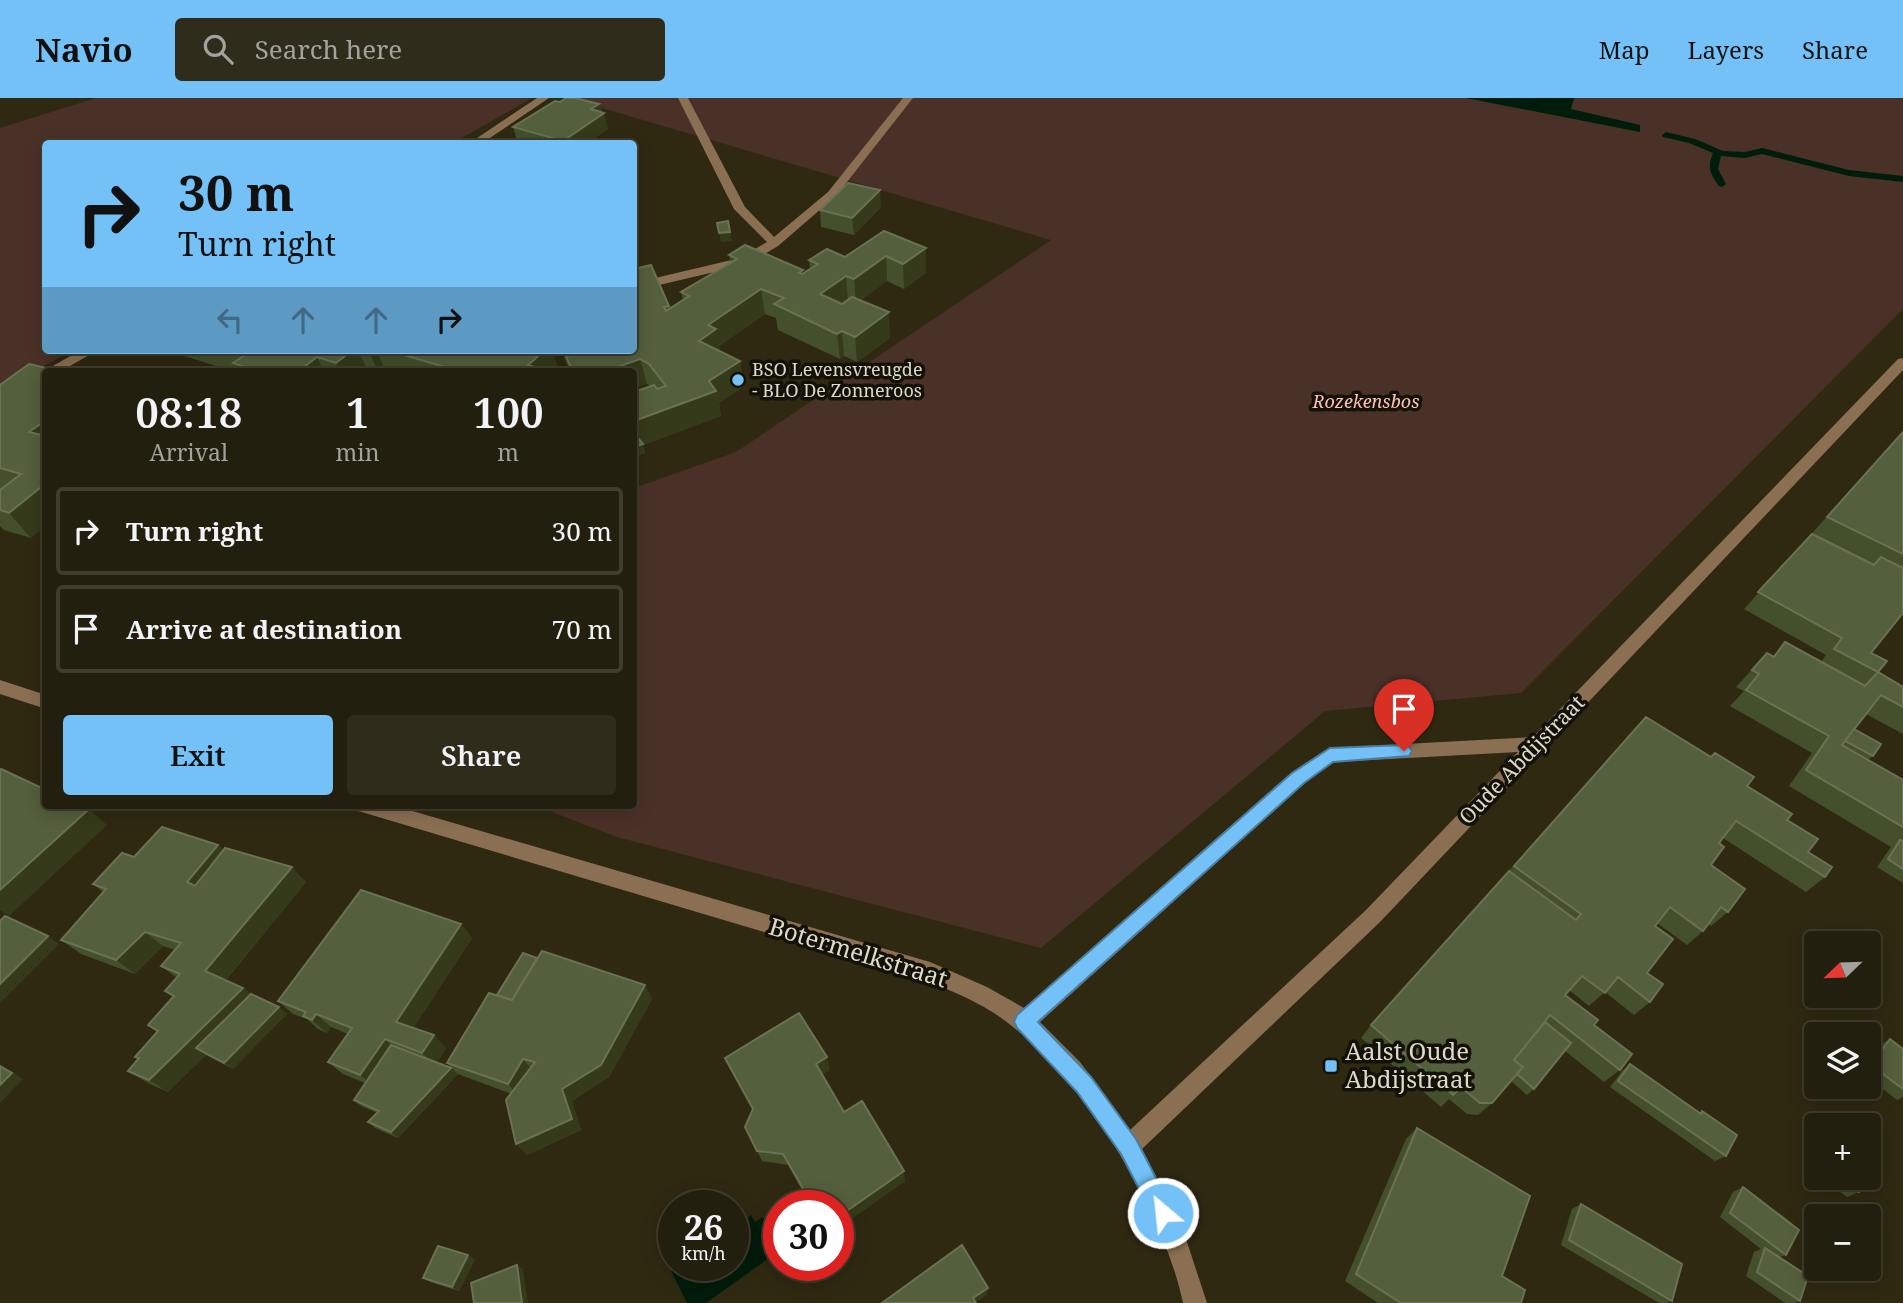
<!DOCTYPE html>
<meta charset="utf-8">
<style>
body{margin:0;font-family:"Noto Serif",serif;background:#2f2c1c;color:#f1f3f6;height:100vh;display:flex;flex-direction:column;font-size:26px;white-space:nowrap}
*{box-sizing:border-box;margin:0}
p{font-size:23px;color:#a3a29e}
.icon{flex:none;width:38px;height:38px;fill:none;stroke:currentColor;stroke-width:2;stroke-linecap:round;stroke-linejoin:round}
.map{position:relative;flex:1;overflow:hidden}
.sheet{position:absolute;left:42px;top:270px;width:595px;height:441px;display:flex;flex-direction:column;background:#231f0e;border-radius:7px;box-shadow:0 4px 18px #0003,0 0 0 2px #403d2e}
.sheet>*{flex:none}
.banner{position:absolute;left:42px;top:42px;width:595px;height:214px;border-radius:7px;box-shadow:0 4px 18px #0003,0 0 0 2px #403d2e;background:#73c1f6;color:#111;overflow:hidden}
.needle{width:46px;rotate:247deg}
.controls{position:absolute;left:1804px;top:833px;display:grid;gap:14px}
.controls a{display:grid;place-items:center;width:77px;height:77px;border-radius:7px;background:#231f0e;box-shadow:0 4px 18px #0003,0 0 0 2px #403d2e;font-size:35px}
.speed{position:absolute;left:658px;top:1092px;display:flex;gap:14px;font-size:35px;font-weight:700;text-align:center}
.speed>*{display:grid;place-content:center;width:91px;height:91px;border-radius:50%;background:#231f0e;box-shadow:0 4px 18px #0003,0 0 0 2px #403d2e;line-height:1}
.speed small{font-size:18px;font-weight:400}
.speed .limit{border:10px solid #d22;background:#fff;color:#111}
.pin{position:absolute;display:grid;place-items:center;width:60px;height:60px;color:#fff;margin:-72px -30px;border-radius:50% 50% 50% 0;rotate:-45deg;box-shadow:0 0 7px #0007}
.pin .icon{rotate:45deg}
.me{position:absolute;width:77px;margin:-38px;rotate:332deg;stroke-linejoin:round;filter:drop-shadow(0 0 5px #0008)}
.turn{display:flex;align-items:center;gap:24px;height:147px;padding:0 21px;font-size:32px}
.turn .icon{width:91px;height:91px;stroke-width:2.5}
.turn b{display:block;font-size:49px;line-height:60px}
.lanes{display:flex;align-items:center;height:66px;padding:0 21px;background:#0003;justify-content:center;gap:35px;direction:ltr}
.lanes .off{opacity:.35}
.eta{display:flex;justify-content:space-evenly;align-items:center;height:119px;text-align:center}
.eta b{font-size:42px;font-weight:600;line-height:49px}
.cta{display:flex;gap:14px;margin-top:auto;padding:14px 21px}
.cta a{flex:1;height:80px;border-radius:7px;background:#73c1f6;color:#111;font-size:28px;font-weight:600;line-height:80px;text-align:center}
.cta a+a{background:#2f2c1c;color:#f1f3f6}
ul{padding:0;list-style:none}
li{display:flex;align-items:center;gap:21px;height:88px;margin:0 14px 10px;padding:0 7px;border:4px solid #403d2e;border-radius:7px}
li div{flex:1}
li b{display:block;font-size:26px}
li em{font-style:normal}
header{display:flex;align-items:center;gap:42px;box-sizing:border-box;height:98px;padding:0 35px;background:#73c1f6;color:#111}
header strong{font-size:33px}
nav{display:flex;gap:38px;margin-inline-start:auto;font-size:24px}
.search{width:490px;height:63px;background:#2f2c1c;display:flex;align-items:center;gap:18px;box-sizing:border-box;padding:0 24px;border-radius:7px;color:#a3a29e;font-size:26px}
.map>svg:first-child{display:block}
</style>
<header>
<strong>Navio</strong>
<div class="search"><svg class="icon" aria-label="search" viewBox="0 0 24 24"><circle cx="10" cy="10" r="6"/><path d="M15 15l6 6"/></svg>Search here</div>
<nav><a>Map</a><a>Layers</a><a>Share</a></nav>
</header>
<div class="map">
<svg width="1903" height="1205" viewBox="0 0 1903 1205">
<rect width="100%" height="100%" fill="#2f2912"/>
<g fill="#4a3128">
<polygon points="96,0 532,0 453,45 46,46 46,252 74,252 0,291 0,30"/>
<polygon points="568,0 1903,0 1903,211 1521,595 1325,613 1041,850 617,739 534,707 634,707 634,390 736,354 1051,142"/>
</g>
<g fill="#001c0a">
<polygon points="1466,0 1574,0 1571,11 1640,27 1640,34"/>
<polygon points="751,1117 755,1124 763,1119 779,1153 706,1205 687,1205 671,1173 679,1167 733,1167 733,1129"/>
</g>
<g fill="none" stroke-linecap="round" stroke-linejoin="round">
<path fill="#001c0a" fill-rule="evenodd" d="M1666,34L1695,41L1723,53L1745,54L1762,50L1849,72L1903,78V84L1849,78L1762,56L1745,60L1721,58L1718,71L1726,86L1722,89L1719,88C1710,76 1707,69 1713,55L1689,45L1663,39L1662,37Z"/>
<g fill="#8b6f52" fill-rule="evenodd">
<polygon points="537,0 549,0 481,46 468,46"/>
<polygon points="678,0 688,0 745,109 774,139 828,94 903,0 913,0 836,98 778,148 748,166 634,193 634,185 740,160 767,144 734,111"/>
<polygon points="81,252 98,252 61,273 44,273"/>
<path d="M1903,260V272L1380,824L1142,1051L1184,1135L1207,1205H1183C1163,1110 1085,984 1008,925C984,906 956,895 928,883L365,715L358,713L356,707H392L930,864L987,889L1024,910L1291,675L1330,650L1533,639L1898,261ZM1518,654L1366,812L1130,1032L1080,964L1040,924L1305,685L1334,664Z"/>
<polygon points="0,582 46,597 46,611 0,596"/>
</g>
</g>
<g fill="#44502c">
<polygon points="560,4 599,6 608,31 587,46 518,46 513,29"/>
<polygon points="881,109 854,137 821,129 820,112"/>
<polygon points="884,133 926,175 904,191 887,183 861,202 890,240 857,264 844,258 840,261 778,232 776,220 765,216 719,248 720,253 740,263 744,288 719,305 721,318 643,347 645,355 634,359 634,294 651,288 647,286 634,273 570,273 561,252 634,252 634,171 669,208 670,210 683,202 681,194 731,164 729,157 803,175 810,171 809,162 845,159"/>
<polygon points="173,252 552,252 559,273 232,273 175,255"/>
<polygon points="29,266 31,440 4,432 0,428 0,392 3,390 0,391 0,287"/>
<polygon points="1903,334 1903,515 1871,555 1878,574 1864,588 1878,574 1903,589 1903,636 1866,616 1854,631 1873,658 1868,662 1903,682 1903,785 1877,769 1891,749 1789,688 1812,655 1730,608 1744,593 1736,589 1767,555 1773,558 1785,544 1821,564 1826,557 1744,511"/>
<polygon points="1646,619 1747,688 1787,722 1825,779 1806,794 1723,740 1719,745 1711,767 1728,814 1711,828 1708,826 1703,833 1687,847 1657,825 1655,828 1647,875 1650,904 1634,917 1605,894 1589,908 1569,892 1565,897 1620,972 1604,984 1565,953 1534,991 1527,997 1511,983 1492,1005 1478,1017 1467,1016 1449,1001 1441,1009 1361,940 1371,927"/>
<polygon points="218,747 223,752 306,784 226,882 243,890 251,896 287,916 233,971 206,957 168,994 148,985 128,973 139,961 135,959 157,934 148,927 173,899 165,893 177,880 161,868 175,852 163,848 135,876 81,856 61,842 103,794 93,786 134,759"/>
<polygon points="461,826 472,840 413,930 446,950 437,964 451,970 447,965 497,897 537,860 645,887 652,901 609,979 572,1003 581,1032 527,1057 511,996 458,976 398,1040 375,1030 368,1024 377,1015 361,1008 354,1002 365,985 343,976 328,964 348,936 331,929 327,935 318,931 307,921 293,916 278,903"/>
<polygon points="1890,941 1903,951 1903,999 1897,1002 1869,980 1869,961 1878,948"/>
<polygon points="725,960 830,972 822,977 844,1014 905,1083 838,1130 838,1108 811,1108 788,1067 762,1063 745,1029 753,1012"/>
<polygon points="1630,966 1699,1015 1702,1013 1726,1058 1715,1063 1610,989 1622,973"/>
<polygon points="1417,1030 1502,1178 1521,1205 1378,1205 1345,1183 1406,1041"/>
<polygon points="1816,1054 1816,1076 1808,1069"/>
<polygon points="1821,1080 1866,1080 1859,1094 1847,1099"/>
<polygon points="1743,1089 1786,1157 1780,1159 1800,1203 1793,1205 1785,1205 1746,1178 1754,1154 1761,1151 1720,1119 1733,1094"/>
<polygon points="1581,1106 1672,1203 1666,1205 1659,1205 1561,1147 1572,1111"/>
<polygon points="475,1161 459,1193 430,1184 423,1180"/>
</g>
<g fill="#343a1a">
<polygon points="599,6 602,16 604,15 608,31 587,46 564,46 563,43 591,11"/>
<polygon points="880,92 881,109 854,137 852,120"/>
<polygon points="730,134 732,143 721,144 719,135"/>
<polygon points="926,150 926,175 904,191 903,166"/>
<polygon points="886,158 887,183 856,206 854,181"/>
<polygon points="846,178 848,203 822,221 820,196"/>
<polygon points="761,191 765,216 719,248 721,256 699,243 708,227"/>
<polygon points="889,214 890,240 857,264 855,239"/>
<polygon points="842,233 844,258 840,261 837,236"/>
<polygon points="353,252 358,252 368,273 340,273 336,265"/>
<polygon points="368,252 376,252 386,273 378,273"/>
<polygon points="545,252 552,252 559,273 530,273 528,267"/>
<polygon points="317,259 324,273 299,273"/>
<polygon points="640,261 647,286 634,291 634,273 606,273"/>
<polygon points="740,263 744,288 719,305 721,318 643,347 645,355 634,359 634,323 709,283"/>
<polygon points="46,322 46,354 29,334"/>
<polygon points="46,385 46,428 31,440 9,415"/>
<polygon points="89,711 107,727 9,818 0,812 0,792"/>
<polygon points="218,747 234,762 203,799 187,784"/>
<polygon points="292,769 306,784 222,886 205,873"/>
<polygon points="461,826 472,840 409,937 396,924"/>
<polygon points="145,834 163,848 135,876 116,862"/>
<polygon points="48,838 59,846 0,905 0,886"/>
<polygon points="645,887 652,901 609,979 572,1003 581,1032 527,1057 516,1046 562,991"/>
<polygon points="243,890 260,903 196,950 206,957 168,994 149,982"/>
<polygon points="279,909 287,916 233,971 224,965"/>
<polygon points="316,916 331,929 327,935 312,922"/>
<polygon points="434,937 446,950 435,967 422,955"/>
<polygon points="385,941 398,953 374,989 360,977"/>
<polygon points="827,959 830,972 820,979 816,966"/>
<polygon points="523,961 533,973 519,998 508,986"/>
<polygon points="0,966 23,981 0,1005"/>
<polygon points="451,970 458,976 398,1040 391,1034"/>
<polygon points="904,1073 905,1083 838,1130 838,1119"/>
<polygon points="468,1157 475,1161 459,1193 452,1189"/>
<polygon points="517,1167 523,1171 528,1205 522,1205"/>
<polygon points="988,1190 987,1197 976,1205 973,1200"/>
</g>
<g fill="#545f3d" stroke="#6a7254" stroke-width="2">
<polygon points="566,0 575,0 599,6 591,11 604,15 563,43 513,29 555,3 560,4"/>
<polygon points="848,85 880,92 852,120 820,112"/>
<polygon points="728,123 730,134 719,135 717,125"/>
<polygon points="884,133 926,150 903,166 886,158 854,181 846,178 820,196 842,206 852,199 889,214 855,239 842,233 837,236 774,206 784,200 761,191 708,227 716,231 699,243 740,263 709,283 716,293 634,323 634,294 654,287 657,291 666,288 649,266 640,261 606,273 572,273 564,252 634,252 634,216 636,216 634,212 634,171 651,167 669,208 664,209 666,213 689,198 681,194 737,161 729,157 745,147 803,172 799,175 802,176 818,166 809,162 827,151 845,159"/>
<polygon points="230,252 353,252 336,265 317,259 299,273 257,273 233,265 245,257"/>
<polygon points="387,252 545,252 528,267 547,273 454,273 455,272"/>
<polygon points="29,266 59,273 46,273 46,322 29,334 46,338 46,385 9,415 0,412 0,392 21,376 0,370 0,287"/>
<polygon points="1903,334 1903,456 1827,419"/>
<polygon points="638,340 643,346 634,349 634,342"/>
<polygon points="1812,436 1874,467 1881,459 1903,470 1903,515 1871,555 1887,563 1878,574 1834,551 1842,540 1758,494"/>
<polygon points="1785,544 1865,588 1878,574 1903,589 1903,609 1881,597 1842,647 1903,682 1903,729 1806,672 1829,638 1746,592 1759,576 1752,572 1767,555 1774,559"/>
<polygon points="1646,619 1711,659 1715,655 1754,679 1747,688 1792,716 1787,722 1818,741 1808,754 1832,769 1825,779 1736,723 1719,745 1724,749 1711,767 1745,791 1728,814 1721,809 1703,833 1670,809 1655,828 1673,841 1647,875 1663,886 1650,904 1618,879 1605,895 1582,878 1565,897 1598,922 1594,927 1632,956 1620,972 1550,917 1514,962 1523,969 1492,1005 1480,1005 1461,989 1453,997 1371,927 1509,773 1576,822 1581,816 1514,768"/>
<polygon points="1854,631 1881,646 1873,658 1845,643"/>
<polygon points="1,671 46,692 46,707 79,707 89,711 0,792 0,673"/>
<polygon points="162,729 218,747 187,784 195,788 225,750 292,769 205,873 243,890 149,982 128,973 139,960 135,959 158,933 148,927 174,898 165,893 180,876 161,868 181,845 145,834 116,862 61,842 106,791 93,786 122,755 134,759"/>
<polygon points="1900,742 1903,743 1903,771 1888,761"/>
<polygon points="361,792 461,826 396,924 434,937 422,955 385,941 360,977 328,964 352,930 316,916 312,922 303,918 306,914 278,903"/>
<polygon points="5,818 48,838 0,886 0,823"/>
<polygon points="542,853 645,887 601,967 562,991 572,1021 516,1046 506,1002 535,964 523,961 508,986 447,965 489,895 512,902"/>
<polygon points="523,855 537,860 512,902 497,897"/>
<polygon points="251,896 279,909 224,965 196,950"/>
<polygon points="799,915 827,959 816,966 844,1014 862,1003 904,1073 838,1119 838,1108 813,1108 783,1056 757,1053 745,1029 753,1011 725,960"/>
<polygon points="1545,924 1571,945 1534,991 1517,976 1523,969 1514,962"/>
<polygon points="1890,941 1903,951 1903,991 1871,967"/>
<polygon points="391,947 451,970 391,1034 368,1024 379,1013 354,1002"/>
<polygon points="1630,966 1701,1016 1702,1013 1737,1037 1726,1058 1618,983"/>
<polygon points="0,968 12,975 0,987"/>
<polygon points="1417,1030 1530,1098 1502,1178 1525,1192 1521,1205 1401,1205 1356,1176"/>
<polygon points="1869,1053 1877,1059 1869,1074"/>
<polygon points="1840,1080 1866,1080 1859,1094"/>
<polygon points="1743,1089 1799,1132 1786,1157 1730,1115"/>
<polygon points="1581,1106 1682,1166 1672,1203 1569,1142"/>
<polygon points="962,1147 988,1190 973,1200 976,1205 882,1205"/>
<polygon points="438,1148 468,1157 452,1189 423,1180"/>
<polygon points="1765,1150 1808,1178 1800,1203 1757,1174"/>
<polygon points="517,1167 522,1205 474,1205 471,1185"/>
</g>
<polygon fill="#73c1f6" stroke="#4b7da0" stroke-width="2" points="1404,647 1409,649 1412,653 1409,658 1333,664 1304,685 1038,924 1091,979 1136,1041 1174,1115 1171,1122 1163,1125 1155,1122 1121,1056 1077,994 1017,930 1014,924 1017,917 1292,675 1330,650"/>
<g fill="#73c1f6" stroke="#141208" stroke-width="2.5">
<circle cx="738" cy="282" r="7"/>
<rect x="1324" y="961" width="14" height="14" rx="3.5"/>
</g>
<g text-anchor="middle" stroke-width="7" stroke-linejoin="round" paint-order="stroke">
<g font-size="18" fill="#dddacc" stroke="#141208" text-anchor="start">
<text x="752" y="278">BSO Levensvreugde<tspan x="752" dy="21">- BLO De Zonneroos</tspan></text>
</g>
<g font-size="18" font-style="italic" fill="#fdc2af" stroke="#141208">
<text x="1366" y="310">Rozekensbos</text>
</g>
<g font-size="21" fill="#dddacc" stroke="#141208">
<text transform="translate(1522 662) rotate(-46)" y="7">Oude Abdijstraat</text>
</g>
<g font-size="24" fill="#dddacc" stroke="#141208">
<text transform="translate(858 855) rotate(17)" y="8">Botermelkstraat</text>
</g>
<g font-size="24" fill="#dddacc" stroke="#141208" text-anchor="start">
<text x="1345" y="962">Aalst Oude<tspan x="1345" dy="28">Abdijstraat</tspan></text>
</g>
</g>
</svg>
<div class="controls">
<a><svg class="needle" viewBox="-14 -14 28 28"><path d="M0-13l5 13h-10z" fill="#e53935"/><path d="M0 13l5-13h-10z" fill="#a3a29e"/></svg></a>
<a><svg class="icon" aria-label="layers" viewBox="0 0 24 24"><path d="M12 4l9 5-9 5-9-5zM3 14l9 5 9-5"/></svg></a>
<a>+</a>
<a>−</a>
</div>
<div class="speed"><div>26<small>km/h</small></div><div class="limit">30</div></div>
<div class="pin" style="left:1404px;top:653px;background:#d93025"><svg class="icon" aria-label="arrive" viewBox="0 0 24 24"><path d="M6 21V4h12l-3 4 3 4H6"/></svg></div>
<svg class="me" style="left:1163px;top:1115px" viewBox="-20 -20 40 40"><circle r="17" fill="#73c1f6" stroke="#fff" stroke-width="3"/><path d="M0-11L8 9 0 5-8 9z" fill="#fff"/></svg>
<div class="banner">
<div class="turn"><svg class="icon" aria-label="right" viewBox="0 0 24 24"><path d="M7 20v-9h11M14 6l5 5-5 5"/></svg><div><b>30 m</b>Turn right</div></div>
<div class="lanes"><svg class="icon off" aria-label="left" viewBox="0 0 24 24"><path d="M17 20v-9H6M10 6l-5 5 5 5"/></svg><svg class="icon off" aria-label="ahead" viewBox="0 0 24 24"><path d="M12 20V5M6 11l6-6 6 6"/></svg><svg class="icon off" aria-label="ahead" viewBox="0 0 24 24"><path d="M12 20V5M6 11l6-6 6 6"/></svg><svg class="icon" aria-label="right" viewBox="0 0 24 24"><path d="M7 20v-9h11M14 6l5 5-5 5"/></svg></div>
</div>
<section class="sheet">
<div class="eta">
<div><b>08:18</b><p>Arrival</p></div>
<div><b>1</b><p>min</p></div>
<div><b>100</b><p>m</p></div>
</div>
<ul>
<li><svg class="icon" aria-label="right" viewBox="0 0 24 24"><path d="M7 20v-9h11M14 6l5 5-5 5"/></svg><div><b>Turn right</b></div><em>30 m</em></li>
<li><svg class="icon" aria-label="arrive" viewBox="0 0 24 24"><path d="M6 21V4h12l-3 4 3 4H6"/></svg><div><b>Arrive at destination</b></div><em>70 m</em></li>
</ul>
<div class="cta"><a>Exit</a><a>Share</a></div>
</section>
</div>
